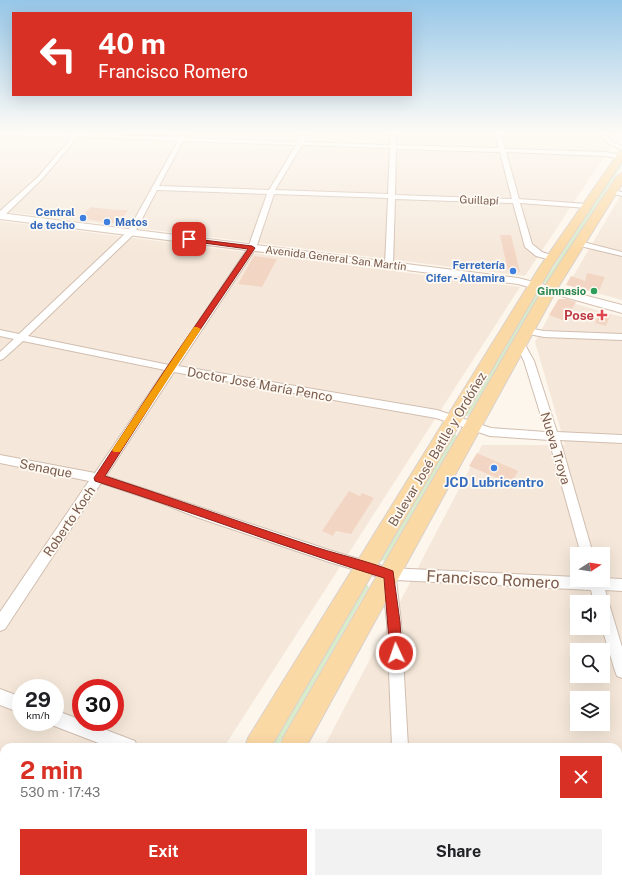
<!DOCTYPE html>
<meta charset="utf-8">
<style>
body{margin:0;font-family:"Public Sans",sans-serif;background:#f2f2f2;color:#202124;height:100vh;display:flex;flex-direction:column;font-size:15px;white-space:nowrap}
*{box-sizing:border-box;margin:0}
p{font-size:13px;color:#757577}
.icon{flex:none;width:22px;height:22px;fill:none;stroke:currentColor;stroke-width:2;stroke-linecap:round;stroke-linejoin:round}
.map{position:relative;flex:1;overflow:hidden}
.panel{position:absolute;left:0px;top:743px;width:622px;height:140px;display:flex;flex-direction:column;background:#fff;border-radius:12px 12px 0 0;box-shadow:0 4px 16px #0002}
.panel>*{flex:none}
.guide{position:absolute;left:12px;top:12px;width:400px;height:84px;border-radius:0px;box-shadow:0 4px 16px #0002;background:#d93025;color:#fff;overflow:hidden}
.needle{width:26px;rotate:78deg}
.tools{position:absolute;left:570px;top:547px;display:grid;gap:8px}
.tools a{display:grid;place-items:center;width:40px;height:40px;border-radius:0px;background:#fff;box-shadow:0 4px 16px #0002;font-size:20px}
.speed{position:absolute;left:12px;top:679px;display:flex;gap:8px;font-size:20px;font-weight:700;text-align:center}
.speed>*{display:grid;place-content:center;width:52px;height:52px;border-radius:50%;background:#fff;box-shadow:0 4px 16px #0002;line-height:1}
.speed small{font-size:10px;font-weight:400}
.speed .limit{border:6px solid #d22;background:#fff;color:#111}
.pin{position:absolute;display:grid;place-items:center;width:34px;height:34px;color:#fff;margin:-17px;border-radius:8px;box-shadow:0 2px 6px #0006}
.me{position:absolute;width:44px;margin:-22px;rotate:357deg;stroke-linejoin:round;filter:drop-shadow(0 0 3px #0008)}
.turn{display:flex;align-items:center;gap:14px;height:84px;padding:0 20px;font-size:18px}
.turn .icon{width:52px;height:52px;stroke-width:2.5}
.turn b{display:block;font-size:28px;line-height:34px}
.round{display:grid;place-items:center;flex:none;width:42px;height:42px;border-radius:0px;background:#f2f2f2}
.headline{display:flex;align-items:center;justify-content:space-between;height:68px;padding:0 20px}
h1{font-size:24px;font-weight:700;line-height:30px;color:#d93025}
.cta{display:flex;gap:8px;margin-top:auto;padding:8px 20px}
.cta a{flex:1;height:46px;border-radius:0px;background:#d93025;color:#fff;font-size:16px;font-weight:700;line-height:46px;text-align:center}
.cta a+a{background:#f2f2f2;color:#202124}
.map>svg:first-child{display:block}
</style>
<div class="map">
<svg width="622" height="883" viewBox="0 0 622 883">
<rect width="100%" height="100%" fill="#fdf6ec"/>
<g fill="#f5e8da" fill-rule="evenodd">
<polygon points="0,131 621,131 525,276 0,211"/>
<polygon points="622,193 622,300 568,285"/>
<path d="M0,221L520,287L224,747H4V879H139L136,883H0ZM21,688H55V722H21ZM81,688H115V722H81Z"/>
<path d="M558,299L622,317V883H253L255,879H618V747H324L482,445H565L535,342ZM577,554H603V580H577ZM577,602H603V628H577ZM577,650H603V676H577ZM577,698H603V724H577Z"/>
</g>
<g fill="#d8ecc9">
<polygon points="622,161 622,165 547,284 543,283"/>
<polygon points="538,290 542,291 469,415 466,416 465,415"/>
<polygon points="454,433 457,436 385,560 381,561 380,560"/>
<polygon points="366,584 369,587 277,747 269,747"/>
</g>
<g fill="#f3d5c3">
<polygon points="91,207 115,210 128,210 118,224 79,218"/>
<polygon points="500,235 511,235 520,272 508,271"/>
<polygon points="254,256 277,259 262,287 238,284"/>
<polygon points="587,273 605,277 598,293 566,285 571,276 585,281"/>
<polygon points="559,299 567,299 576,302 565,321 549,315"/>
<polygon points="599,313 610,316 606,326 595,323"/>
<polygon points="477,453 518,471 511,484 469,466"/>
<polygon points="349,491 360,496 362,493 374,498 351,534 336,531 333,536 322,531"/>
</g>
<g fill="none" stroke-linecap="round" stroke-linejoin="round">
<g stroke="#d1beb0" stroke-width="2">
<g id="minor">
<path d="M0,131L75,134L78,131H82L83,132L81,134L180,137L183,131H189L185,138L299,142L305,131H311L304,142L390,145L391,131H397L396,145L499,148L494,131H500L505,149L605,152L622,155V159L605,156L506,152L519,199L587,204L591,206L587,208L520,203L532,244L542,252L554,256V260H551L536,256L525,247L513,203L395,199L393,265L389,267L385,265L388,198L274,194L256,248L178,366L437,410L491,428L546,432L524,361L515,343L520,340L523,341L534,361L557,432L622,435V443L560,440L593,554H581L549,440L490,436L436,418L174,372L106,476L329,550L389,568L577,577V580H603V578L622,579V591L605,590L622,647V678L617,676L615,671L602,628L603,602H594L591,590L396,580L401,622L408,747H392L387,622L382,578L329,562L196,517L161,503L101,483L5,629L0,631V612L89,481L0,463V455L95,473L165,370L23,341L3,359L0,360V352L14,339L0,336V330L19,334L128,231L178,141L78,137L42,179L3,217H0V211L38,177L72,137L0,135ZM183,141L296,145L269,190L159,186ZM302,145L390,148L388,194L275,190ZM396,149L500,152L512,199L395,195ZM157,190L267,194L248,248L169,365L28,336L134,234Z"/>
<polygon points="598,131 604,131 611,141 622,146 622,150 607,143"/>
<polygon points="612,190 622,192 622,196 610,193 610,191"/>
<polygon points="576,241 579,241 622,252 622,256 576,245"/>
<polygon points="527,328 544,331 622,334 622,340 544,337 524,333 522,331 524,329"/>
<polygon points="0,689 21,697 21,713 0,705"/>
<polygon points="55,710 81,720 81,722 85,722 135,741 137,747 109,747 49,724 49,722 55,722"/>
<polygon points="618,813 622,814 622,832 618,831"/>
<rect x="398" y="879" width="18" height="4"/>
</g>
</g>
<g stroke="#d6c0b0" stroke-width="2">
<polygon id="secondary" points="0,213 518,278 622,305 622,313 518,284 0,219"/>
</g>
<g stroke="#dad1cd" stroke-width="2">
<g id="primary">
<polygon points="622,151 622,161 551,268 271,747 245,747 248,738 539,268 619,152"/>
<polygon points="622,173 622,184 557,289 306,747 280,747 283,738 543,289 617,176"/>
<polygon points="162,879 192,879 191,883 161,883"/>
<polygon points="202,879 232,879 231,883 201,883"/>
</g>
</g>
<use href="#minor" fill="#fff" fill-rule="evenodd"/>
<use href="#secondary" fill="#fff" fill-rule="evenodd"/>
<use href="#primary" fill="#fbd9a5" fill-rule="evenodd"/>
</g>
<linearGradient id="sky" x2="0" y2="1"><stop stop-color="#97c7e8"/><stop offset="0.52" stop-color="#fefbf6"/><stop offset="1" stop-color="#fefbf6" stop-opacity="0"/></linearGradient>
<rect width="622" height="254" fill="url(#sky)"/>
<path fill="#d93025" stroke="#8d1f18" d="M187,238L252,246L255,248L173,370L105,476C173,498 239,522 306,544C335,554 365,560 393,571L400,622L402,653L400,658L396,659L391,658L390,653L384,578C287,548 192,512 95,481L94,478L167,367L248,249L189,241H187Z"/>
<polygon fill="#f59e0b" points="194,327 197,327 201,329 120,452 114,452 112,450"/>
<g fill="#3f7fe0" stroke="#fffaf3" stroke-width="1.5">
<circle cx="83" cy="218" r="4"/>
<circle cx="107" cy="222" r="4"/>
<circle cx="513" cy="271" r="4"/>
<circle cx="494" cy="468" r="4"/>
</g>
<circle fill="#2e9e5b" stroke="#fffaf3" stroke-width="1.5" cx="594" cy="291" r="4"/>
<path fill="#e0444e" stroke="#fffaf3" stroke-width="1.5" d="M600 309h4v4h4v4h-4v4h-4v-4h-4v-4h4z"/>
<g text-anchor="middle" stroke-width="3.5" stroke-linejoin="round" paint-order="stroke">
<g font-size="11" fill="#7a5c4d" stroke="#fffaf3">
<text transform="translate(479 200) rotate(2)" y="4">Guillapí</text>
<text transform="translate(336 258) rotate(7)" y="4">Avenida General San Martín</text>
</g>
<g font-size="11" font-weight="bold" fill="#366cbe" stroke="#fffaf3" text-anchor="end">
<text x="75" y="216">Central<tspan x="75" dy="13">de techo</tspan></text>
<text x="115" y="226" text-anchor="start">Matos</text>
<text x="505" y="269">Ferretería<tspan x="505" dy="13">Cifer - Altamira</tspan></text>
</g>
<g font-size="11" font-weight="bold" fill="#27864d" stroke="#fffaf3" text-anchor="end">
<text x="586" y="295">Gimnasio</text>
</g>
<g font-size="13" font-weight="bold" fill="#be3a42" stroke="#fffaf3" text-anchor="end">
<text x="594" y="320">Pose</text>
</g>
<g font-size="13" fill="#7a5c4d" stroke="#fffaf3">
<text transform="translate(260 384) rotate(10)" y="5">Doctor José María Penco</text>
<text transform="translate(556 448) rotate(73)" y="5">Nueva Troya</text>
<text transform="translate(437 449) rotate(-59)" y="5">Bulevar José Batlle y Ordóñez</text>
<text transform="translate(46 468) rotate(11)" y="5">Senaque</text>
<text transform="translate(69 521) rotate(-56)" y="5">Roberto Koch</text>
</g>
<g font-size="13" font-weight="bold" fill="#366cbe" stroke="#fffaf3">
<text x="494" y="487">JCD Lubricentro</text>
</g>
<g font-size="16" fill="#7a5c4d" stroke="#fffaf3">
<text transform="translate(493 579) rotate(3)" y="6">Francisco Romero</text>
</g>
</g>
</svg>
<div class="tools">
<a><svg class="needle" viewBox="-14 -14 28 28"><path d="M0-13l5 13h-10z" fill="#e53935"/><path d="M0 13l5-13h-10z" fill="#757577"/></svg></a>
<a><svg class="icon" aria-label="sound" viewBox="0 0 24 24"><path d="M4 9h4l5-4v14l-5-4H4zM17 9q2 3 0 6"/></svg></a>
<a><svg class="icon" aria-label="search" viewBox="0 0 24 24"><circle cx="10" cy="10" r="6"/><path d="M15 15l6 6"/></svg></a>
<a><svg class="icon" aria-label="layers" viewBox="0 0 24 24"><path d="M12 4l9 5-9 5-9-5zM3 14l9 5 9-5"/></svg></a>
</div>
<div class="speed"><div>29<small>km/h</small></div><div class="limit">30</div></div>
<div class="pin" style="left:189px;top:239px;background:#d93025"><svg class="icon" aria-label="arrive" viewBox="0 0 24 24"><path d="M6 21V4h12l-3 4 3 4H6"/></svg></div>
<svg class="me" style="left:396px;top:653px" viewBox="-20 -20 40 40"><circle r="17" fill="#d93025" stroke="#fff" stroke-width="3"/><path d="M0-11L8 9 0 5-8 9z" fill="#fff"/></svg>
<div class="guide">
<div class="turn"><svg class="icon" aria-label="left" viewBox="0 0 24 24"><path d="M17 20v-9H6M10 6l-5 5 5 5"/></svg><div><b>40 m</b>Francisco Romero</div></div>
</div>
<section class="panel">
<div class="headline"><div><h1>2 min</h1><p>530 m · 17:43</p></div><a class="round" style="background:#d93025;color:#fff"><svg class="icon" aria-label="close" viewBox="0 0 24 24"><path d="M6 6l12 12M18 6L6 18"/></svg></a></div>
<div class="cta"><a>Exit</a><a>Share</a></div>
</section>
</div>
